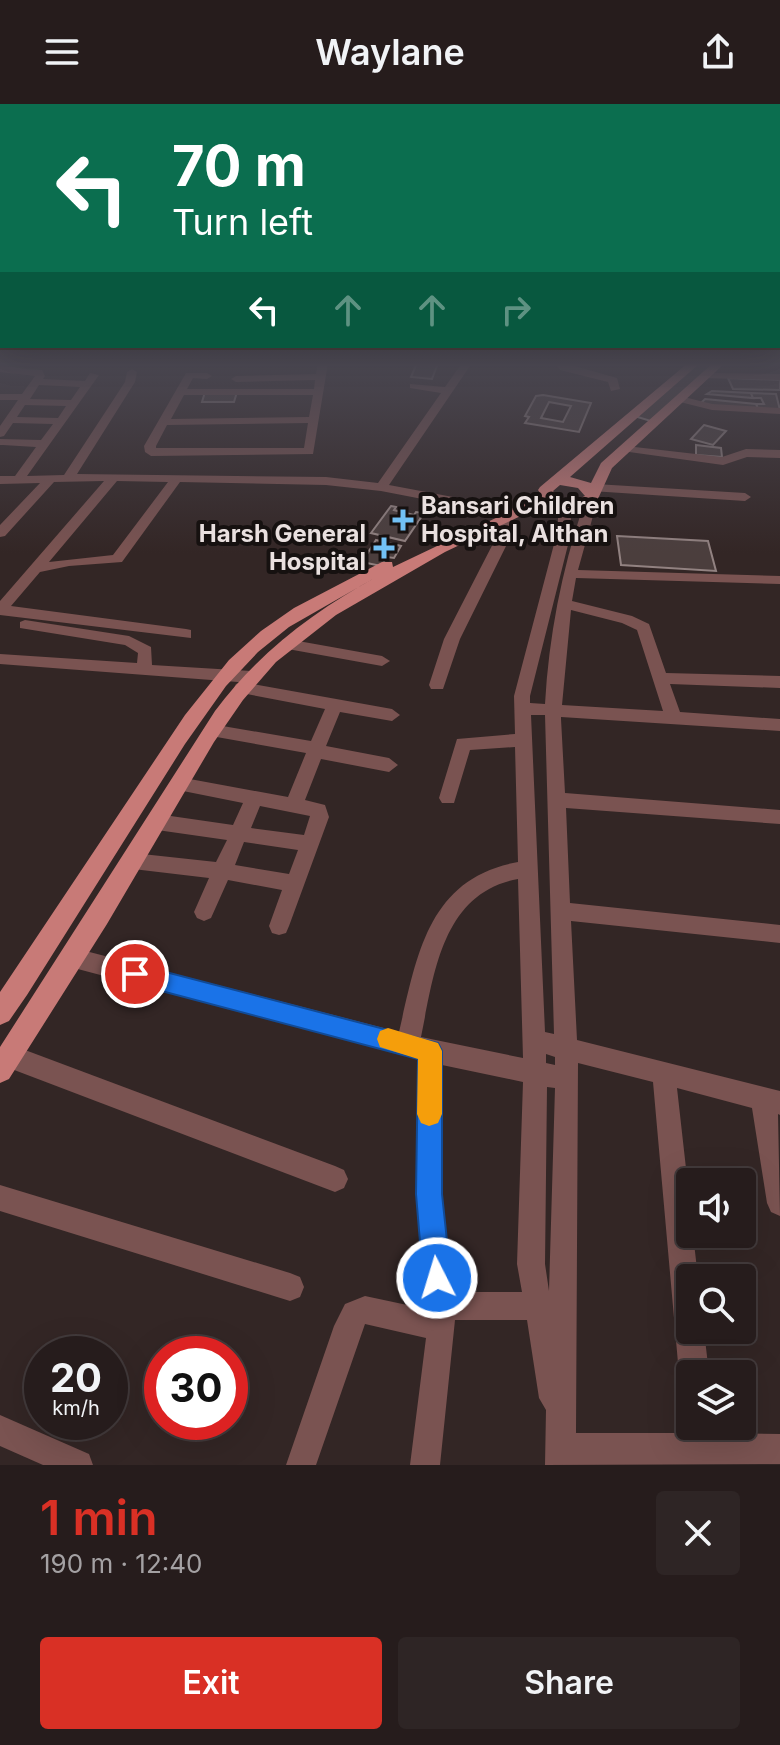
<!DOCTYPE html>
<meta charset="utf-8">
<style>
body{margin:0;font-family:Inter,sans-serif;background:#2e2525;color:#f1f3f6;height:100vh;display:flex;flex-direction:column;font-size:30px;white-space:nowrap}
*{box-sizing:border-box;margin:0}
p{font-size:26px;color:#a4a1a3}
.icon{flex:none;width:44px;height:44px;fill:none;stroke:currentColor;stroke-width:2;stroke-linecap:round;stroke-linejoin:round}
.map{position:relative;height:1361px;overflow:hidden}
.panel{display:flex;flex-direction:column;background:#261c1c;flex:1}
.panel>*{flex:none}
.hud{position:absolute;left:0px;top:0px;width:780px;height:244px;box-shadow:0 8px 32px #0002,0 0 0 2px #423a3b;background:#0b6e4f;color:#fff;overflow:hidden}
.tools{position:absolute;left:676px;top:1064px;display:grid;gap:16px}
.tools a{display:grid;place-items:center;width:80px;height:80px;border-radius:8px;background:#261c1c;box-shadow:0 8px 32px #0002,0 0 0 2px #423a3b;font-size:40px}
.speed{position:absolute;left:24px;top:1232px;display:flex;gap:16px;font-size:40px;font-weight:700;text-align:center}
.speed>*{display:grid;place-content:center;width:104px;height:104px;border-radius:50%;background:#261c1c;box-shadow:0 8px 32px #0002,0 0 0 2px #423a3b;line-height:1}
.speed small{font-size:20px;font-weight:400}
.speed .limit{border:12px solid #d22;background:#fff;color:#111}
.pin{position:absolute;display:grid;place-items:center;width:68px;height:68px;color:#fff;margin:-34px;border:4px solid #fff;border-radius:50%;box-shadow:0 2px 8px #0007}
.me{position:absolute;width:88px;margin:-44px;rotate:355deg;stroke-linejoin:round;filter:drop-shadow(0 0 6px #0008)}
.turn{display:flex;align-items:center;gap:28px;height:168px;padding:0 40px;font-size:36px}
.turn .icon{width:104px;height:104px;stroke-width:2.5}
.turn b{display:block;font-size:56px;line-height:68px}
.lanes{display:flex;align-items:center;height:76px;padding:0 40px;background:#0003;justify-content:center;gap:40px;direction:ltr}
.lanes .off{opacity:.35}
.round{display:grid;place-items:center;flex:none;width:84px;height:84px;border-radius:8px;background:#2e2525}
.head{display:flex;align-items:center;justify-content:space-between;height:136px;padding:0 40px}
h1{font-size:48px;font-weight:600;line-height:60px;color:#d93025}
.button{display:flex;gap:16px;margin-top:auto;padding:16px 40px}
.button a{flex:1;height:92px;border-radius:8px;background:#d93025;color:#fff;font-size:32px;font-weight:600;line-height:92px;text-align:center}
.button a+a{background:#2e2525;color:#f1f3f6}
header{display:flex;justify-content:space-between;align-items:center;height:104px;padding:0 40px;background:#261c1c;font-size:36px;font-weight:600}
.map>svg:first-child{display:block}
</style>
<header><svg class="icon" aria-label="menu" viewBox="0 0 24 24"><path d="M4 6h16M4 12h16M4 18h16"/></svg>Waylane<svg class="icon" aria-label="share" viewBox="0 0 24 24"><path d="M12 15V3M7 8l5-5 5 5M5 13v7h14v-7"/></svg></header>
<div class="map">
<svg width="780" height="1361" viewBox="0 0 780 1361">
<rect width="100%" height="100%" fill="#332625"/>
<g fill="#4b3e3d" stroke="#928281" stroke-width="2" fill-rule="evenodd">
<polygon points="417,259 438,259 432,275 411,273"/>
<polygon points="693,259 720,259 654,318 631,311"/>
<polygon points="728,274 780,276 780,286 733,285"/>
<polygon points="712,287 751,289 753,294 707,290"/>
<polygon points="205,288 237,288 234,298 202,298"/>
<polygon points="751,289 776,290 780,306 758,305 756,300 764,300 761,294 753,294"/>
<path d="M543,291L591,299L579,328L525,319L529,313L525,312L536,292ZM549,298L571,302L563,318L541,314Z"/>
<polygon points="705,295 756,300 758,305 719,303 701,299"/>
<polygon points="704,321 726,327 713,341 691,335"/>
<polygon points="696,341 721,344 722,353 696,351"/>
<polygon points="391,402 396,403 394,406 414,411 416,408 424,409 405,437 371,429"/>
<polygon points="617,432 708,437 716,467 621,461"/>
<polygon points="376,436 401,442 394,454 387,453 381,462 362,458"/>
</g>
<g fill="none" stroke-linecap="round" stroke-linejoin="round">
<g fill="#7a5351" fill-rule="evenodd">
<path d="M318,259H328L313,350L151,352L145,348L144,342L186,269H207L212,272L207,275L193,274L187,285H314L315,276L236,278L231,275L236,272L316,270ZM184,291H313L309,313L171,315ZM308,319L304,344H156V342L167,321Z"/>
<polygon points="346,259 408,259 403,262 351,262"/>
<path d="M462,259H472L389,381L512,404L518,408L512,412L513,428L460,535L443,585H431L429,581L444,535L499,428L500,410L381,387L326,381L180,378L122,458L69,462L40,468L11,502L186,525L191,526V534L0,511V497L104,377L54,378L5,432L0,433V421L40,379L0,380V372H15L36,343L3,341H0V335L41,336L53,320L13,319L4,332L0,333V322L18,296H0V290H22L35,272L0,268V262L42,266L45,272L43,275L85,277L90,269L99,271L27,372L64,371L125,278L127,268L132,265L137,268L135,278L77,370L326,373L378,379L441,289L410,284V280L445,283ZM39,281L80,283L71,296L30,295ZM25,301L66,302L58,314L17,313ZM117,377L168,378L113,451L49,458Z"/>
<polygon points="554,259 564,259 617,274 620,285 611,287 608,278 560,266"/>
<polygon points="706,269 780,270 780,276 702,274 701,272"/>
<polygon points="680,292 712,300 780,304 780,310 712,306 676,297 676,293"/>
<polygon points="626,342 722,353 746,345 780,346 780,354 747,353 723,361 622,347 622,343"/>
<polygon points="595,380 745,389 751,393 745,397 591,387 591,381"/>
<path d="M592,390L598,394L578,466L780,472V480L576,474L572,497L632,512L649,520L666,569L780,572V584L670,580L680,608L780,615V627L561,613V615L565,689L780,706V720L566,704L570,799L780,821V839L571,817L577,936L780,987V1011L778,1010L780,1112L771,1108L767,1099L752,1004L677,984L690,1100V1130H693L698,1174H690V1226H704L709,1270H690V1283L684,1280L679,1270L653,978L578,959L576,1329H684V1322L690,1311V1322H714L715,1329L780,1330V1360L545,1361L546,1306L539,1294L527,1216H455L440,1361H410L426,1234L365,1220L316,1361H286L334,1222L345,1200L365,1192L426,1205L416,1090L418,955L74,864L66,861L63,854L66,847L74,844L399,928C417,851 428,774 518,758L515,643L470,646L454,699H442L439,694L457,635L515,630L514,592L558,425V407L553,400L559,396L563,397L570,407L572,425L530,592V599L545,600C549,529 563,460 586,394ZM571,506L622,519L637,526L663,607L562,601ZM531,611H545L554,930L545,928ZM518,775L523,954L421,933C434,870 442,789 518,775ZM546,950L555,953V961L546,959ZM442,961L523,978L517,1160L522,1188H452L442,1090ZM547,983L555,984L549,1187L545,1160Z"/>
<polygon points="25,516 129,532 151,543 152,561 251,567 259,573 251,579 0,560 0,550 137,559 138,549 125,541 20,524 20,518"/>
<polygon points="287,535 382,552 390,557 382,562 282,544 282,536"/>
<path d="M242,578L392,605L400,611L392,617L340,608L326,642L389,654L398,661L389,668L321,655L305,696L325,701L329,713L289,822L286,829L279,831L272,829L269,822L282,786L228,776L211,814L204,817L197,814L194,808L209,774L133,765L126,763L123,757L126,751L133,749L216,758L227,736L157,726L150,723L148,718L150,713L157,710L233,721L243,699L173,685L170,680L173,675L179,673L288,693L306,649L211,632L203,626L211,620L311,637L325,605L236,588L234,584L236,580ZM260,702L310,712L304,731L251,724ZM244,738L298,746L289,770L235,761Z"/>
<polygon points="9,940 335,1062 344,1066 348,1075 344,1084 335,1088 9,964 0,958 1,944"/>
<polygon points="0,1081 290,1169 300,1173 304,1183 300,1193 290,1197 0,1107"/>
<polygon points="0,1311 89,1350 93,1361 43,1361 0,1342"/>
</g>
<path fill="#c87a77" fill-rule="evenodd" d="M688,259H700L570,373L591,379L601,359L713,259H725L612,364L597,397L575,406L548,399L445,448L336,511L276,558L243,596L214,638L107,820L9,975L0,979V943L215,607C259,548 314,507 378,472L289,523L258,548L226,582L185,640L27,891L9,917L0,921V888L185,611L229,556L261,527L294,504L382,458H392L393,463L542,392L538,386L540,383ZM560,381L578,384L585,392L573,397L558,394L553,387Z"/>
</g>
<linearGradient id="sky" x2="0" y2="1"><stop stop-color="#1c1514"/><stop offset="0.58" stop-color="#4a4751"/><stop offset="1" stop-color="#4a4751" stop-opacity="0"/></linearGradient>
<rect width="780" height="449" fill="url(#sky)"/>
<polygon fill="#1a73e8" stroke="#114b97" stroke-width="2" points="135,860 438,939 442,947 442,1090 451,1174 447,1184 437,1188 427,1184 423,1174 416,1090 418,955 135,880 127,877 124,870 127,863"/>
<polygon fill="#f59e0b" points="388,924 438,939 442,947 442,1010 438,1019 429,1022 421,1019 417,1010 418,955 380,943 377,935 380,927"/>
<g fill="#72c1f5" stroke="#161110" stroke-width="3">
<path d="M399 404h8v8h8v8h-8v8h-8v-8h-8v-8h8z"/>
<path d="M380 432h8v8h8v8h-8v8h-8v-8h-8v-8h8z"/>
</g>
<g text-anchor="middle" stroke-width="8" stroke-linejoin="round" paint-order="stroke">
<g font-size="24" font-weight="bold" fill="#e9e0df" stroke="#161110" text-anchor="start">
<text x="421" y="410">Bansari Children<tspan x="421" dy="28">Hospital, Althan</tspan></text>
<text x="366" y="438" text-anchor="end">Harsh General<tspan x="366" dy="28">Hospital</tspan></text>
</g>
</g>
</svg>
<div class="tools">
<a><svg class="icon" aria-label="sound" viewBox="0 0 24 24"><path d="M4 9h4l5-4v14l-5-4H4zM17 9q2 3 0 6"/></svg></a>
<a><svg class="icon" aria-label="search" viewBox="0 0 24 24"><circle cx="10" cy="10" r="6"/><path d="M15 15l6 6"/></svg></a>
<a><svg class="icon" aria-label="layers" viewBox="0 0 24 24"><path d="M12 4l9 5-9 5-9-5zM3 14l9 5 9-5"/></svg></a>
</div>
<div class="speed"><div>20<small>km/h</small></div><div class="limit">30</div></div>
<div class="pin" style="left:135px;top:870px;background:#d93025"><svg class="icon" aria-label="arrive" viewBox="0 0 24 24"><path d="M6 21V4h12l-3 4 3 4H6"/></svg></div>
<svg class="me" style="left:437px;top:1174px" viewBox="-20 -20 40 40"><circle r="17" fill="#1a73e8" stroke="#fff" stroke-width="3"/><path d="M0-11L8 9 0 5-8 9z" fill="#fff"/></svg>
<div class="hud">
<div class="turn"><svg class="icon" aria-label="left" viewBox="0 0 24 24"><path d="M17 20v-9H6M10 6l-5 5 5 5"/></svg><div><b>70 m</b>Turn left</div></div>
<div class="lanes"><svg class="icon" aria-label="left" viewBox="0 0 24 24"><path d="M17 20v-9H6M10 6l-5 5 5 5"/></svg><svg class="icon off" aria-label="ahead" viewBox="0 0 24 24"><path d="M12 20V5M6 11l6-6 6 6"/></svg><svg class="icon off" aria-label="ahead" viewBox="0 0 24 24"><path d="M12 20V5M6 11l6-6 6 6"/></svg><svg class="icon off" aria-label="right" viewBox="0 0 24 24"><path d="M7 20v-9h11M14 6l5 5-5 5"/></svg></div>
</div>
</div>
<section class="panel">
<div class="head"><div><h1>1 min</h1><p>190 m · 12:40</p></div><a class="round"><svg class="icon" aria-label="close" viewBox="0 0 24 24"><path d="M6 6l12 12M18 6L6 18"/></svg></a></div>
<div class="button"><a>Exit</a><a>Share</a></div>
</section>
